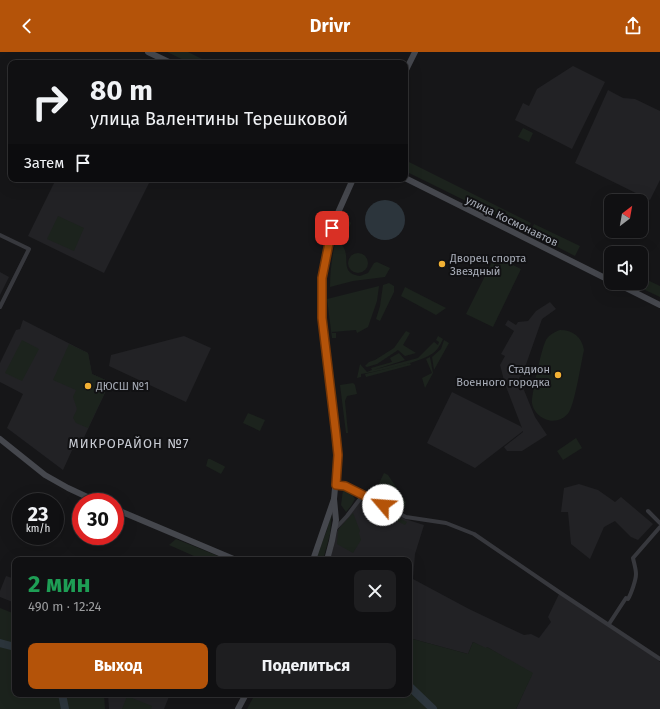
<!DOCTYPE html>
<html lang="ru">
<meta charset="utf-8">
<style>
body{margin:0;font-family:"Fira Sans",sans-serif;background:#1e1e20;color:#f1f3f6;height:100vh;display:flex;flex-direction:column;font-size:15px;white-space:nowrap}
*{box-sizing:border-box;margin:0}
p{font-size:13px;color:#9c9d9f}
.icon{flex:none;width:22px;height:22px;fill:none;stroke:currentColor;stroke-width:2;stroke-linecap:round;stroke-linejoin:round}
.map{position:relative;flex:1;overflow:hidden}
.panel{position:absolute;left:12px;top:505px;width:400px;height:140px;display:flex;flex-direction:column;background:#101012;border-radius:8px;box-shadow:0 4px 16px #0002,0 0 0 1px #303032}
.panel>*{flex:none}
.banner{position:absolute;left:8px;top:8px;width:400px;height:122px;border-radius:8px;box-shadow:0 4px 16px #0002,0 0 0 1px #303032;background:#101012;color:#f1f3f6;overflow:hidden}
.needle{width:26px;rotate:31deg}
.tools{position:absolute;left:604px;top:142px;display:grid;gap:8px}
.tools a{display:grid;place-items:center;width:44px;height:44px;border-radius:8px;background:#101012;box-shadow:0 4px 16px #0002,0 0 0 1px #303032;font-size:20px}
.speed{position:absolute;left:12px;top:441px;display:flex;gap:8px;font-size:20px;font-weight:700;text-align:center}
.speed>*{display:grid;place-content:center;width:52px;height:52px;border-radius:50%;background:#101012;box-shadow:0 4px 16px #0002,0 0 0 1px #303032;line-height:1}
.speed small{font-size:10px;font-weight:400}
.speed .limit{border:6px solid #d22;background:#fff;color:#111}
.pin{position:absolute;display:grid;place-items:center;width:34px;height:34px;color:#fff;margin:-17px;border-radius:8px;box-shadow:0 2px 6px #0006}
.me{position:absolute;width:44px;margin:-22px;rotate:297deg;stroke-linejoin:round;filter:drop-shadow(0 0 3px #0008)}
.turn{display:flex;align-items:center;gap:14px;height:84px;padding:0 16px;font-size:18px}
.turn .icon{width:52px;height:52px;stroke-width:2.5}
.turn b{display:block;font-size:28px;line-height:34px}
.then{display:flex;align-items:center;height:38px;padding:0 16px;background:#0003;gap:8px;font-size:15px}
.round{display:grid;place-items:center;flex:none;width:42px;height:42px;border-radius:8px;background:#1e1e20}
.summary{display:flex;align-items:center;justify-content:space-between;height:68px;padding:0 16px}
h1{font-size:24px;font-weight:700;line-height:30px;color:#1e9e55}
.primary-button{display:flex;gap:8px;margin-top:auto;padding:8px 16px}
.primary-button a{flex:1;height:46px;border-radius:8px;background:#b45309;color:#fff;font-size:16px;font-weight:700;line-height:46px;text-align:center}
.primary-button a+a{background:#1e1e20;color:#f1f3f6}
header{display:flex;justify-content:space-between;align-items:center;height:52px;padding:0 16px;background:#b45309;color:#fff;font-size:18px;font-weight:700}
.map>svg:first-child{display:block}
</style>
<header><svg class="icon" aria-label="back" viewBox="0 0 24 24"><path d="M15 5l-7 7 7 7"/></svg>Drivr<svg class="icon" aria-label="share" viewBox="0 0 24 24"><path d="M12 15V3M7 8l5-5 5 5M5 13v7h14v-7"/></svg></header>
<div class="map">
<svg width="660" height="657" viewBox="0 0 660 657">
<rect width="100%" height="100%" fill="#161618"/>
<g fill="#222225">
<polygon points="573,14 605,30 572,97 515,68 523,51 529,54 537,37"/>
<polygon points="608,38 623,46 635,47 660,59 660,128 650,148 575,111"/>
<polygon points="56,127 151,127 104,221 28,184"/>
<polygon points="0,220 9,225 0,243"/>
<polygon points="550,250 556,257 542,267 523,321 519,326 535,365 547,383 522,399 507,399 504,395 523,380 523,379 475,416 427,391 452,340 520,374 522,376 505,332 500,313 505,304 501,302 514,279 505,273 508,268 516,273 518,270 528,269 536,259"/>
<polygon points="23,268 88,301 92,322 110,330 80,394 79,393 76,398 73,396 63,418 7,376 23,342 0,330 0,311 16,278 20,277"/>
<polygon points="184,284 211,296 186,350 109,314 111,303"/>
<polygon points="579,432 598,438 615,450 621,445 653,472 638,488 631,485 615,469 604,475 590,507 571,492 568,460 561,460 564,436"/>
<polygon points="363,445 405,467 424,473 415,502 413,527 469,557 524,583 531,582 539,586 551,570 548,565 559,542 654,605 660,610 660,657 516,657 532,622 487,595 486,597 473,590 468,602 409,586 409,508 330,508 337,479"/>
<polygon points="6,524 15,527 15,551 0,545 0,539"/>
<polygon points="108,642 170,642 164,657 109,657"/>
</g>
<g fill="#1c231d">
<polygon points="167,0 188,0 210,11 190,11"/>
<polygon points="523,76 533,81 529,90 518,85"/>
<polygon points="405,108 531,171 527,179 405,119"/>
<polygon points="58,164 84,176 74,199 47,187"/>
<path d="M348,168L351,171L342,193C352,205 338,221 360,224L368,221L374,211L377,210L390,216L385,225L353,229L330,235C330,213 334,192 340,171Z"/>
<polygon points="534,172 580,194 575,204 530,181"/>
<circle cx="358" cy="211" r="10"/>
<polygon points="495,204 521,217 493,275 466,262"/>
<polygon points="641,225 660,234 660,245 630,231 641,231"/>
<polygon points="389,231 394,234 394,240 380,269 376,267 380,254 383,233"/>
<polygon points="379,234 377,249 368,275 357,281 356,278 332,280 332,281 336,281 336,286 332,286 327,247"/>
<polygon points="405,235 446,256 436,263 401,244"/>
<path d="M560,278C573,278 582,285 584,298C581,311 575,351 569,360C564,368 553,371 545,367C538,364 533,358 532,351C531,345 542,294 546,288C549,283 554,280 560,278Z"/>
<polygon points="406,279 410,281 403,293 416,301 405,304 398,298 377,312 367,315 365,314 369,310 375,308 394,296"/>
<path d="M438,284L443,287C440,294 436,300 430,303C415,312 378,319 361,322V325L357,326L360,312L367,320L372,318L371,316L392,310L390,306L399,301L405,308L373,318L418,306L434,290L438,293L439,290L436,288Z"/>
<polygon points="22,288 39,297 22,329 5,321"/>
<polygon points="444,288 449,291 434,318 432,305 441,297"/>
<polygon points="69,292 88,301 92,322 110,330 88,376 76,371 73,366 77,357 73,345 76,338 53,328"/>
<polygon points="430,305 433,321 425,336 422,326 432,321 426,307"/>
<polygon points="410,311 411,313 366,325 365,322"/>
<polygon points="353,331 355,333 357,342 347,344 345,349 348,381 346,381 340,333"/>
<polygon points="248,361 265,368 260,379 243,371"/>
<polygon points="576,386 582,396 563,408 557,399"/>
<polygon points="208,407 210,407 224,414 225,415 221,422 206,414"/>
<polygon points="384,421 388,423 406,450 405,454 402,456 374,442"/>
<polygon points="343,438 352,442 355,447 351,454 346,460 341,453"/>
<polygon points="332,457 330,482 323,508 315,508 327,478"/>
<polygon points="381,457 407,470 405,473 379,460"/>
<polygon points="353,461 360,479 359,481 361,488 353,501 337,492 338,478"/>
<polygon points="176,487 228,508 203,508 169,493"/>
<polygon points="0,556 15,562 15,642 104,642 105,657 0,657"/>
<polygon points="409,586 468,602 473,590 486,596 487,595 533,621 516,657 247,657 254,644 257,642 409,642"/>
<polygon points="127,644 152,654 151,657 122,657"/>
</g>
<circle fill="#2c353c" cx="385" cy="168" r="20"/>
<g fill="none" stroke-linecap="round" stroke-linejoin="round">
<g stroke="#2c353c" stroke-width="8">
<polyline points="0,591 15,595"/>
<polyline points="409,634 433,657"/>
<polyline points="62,642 65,657"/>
</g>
<g stroke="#37383d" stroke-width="4">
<polyline points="0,183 29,197 0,255"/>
<polyline points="336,433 345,434 406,465 446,471 474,482 559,540 660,607"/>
<polyline points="648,459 660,471"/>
<polyline points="335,477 347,464 363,443"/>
<path d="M609,572L626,546L628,547C631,542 636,528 636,522C636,517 634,511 633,506L660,475"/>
</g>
<g stroke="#45474d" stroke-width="6">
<polyline points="148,0 171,11"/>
<polyline points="405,20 415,0"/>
<polyline points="405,126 611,229"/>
<polyline points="616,231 660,253"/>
<polyline points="0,387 45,423 68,436 98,450"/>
<polyline points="115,457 236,508"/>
<polyline points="313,508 334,447"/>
<polyline points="327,508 332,489 336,468 334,447 338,403 331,331 322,266 322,226 333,172 353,127"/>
<polyline points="238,657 246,642"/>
</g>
</g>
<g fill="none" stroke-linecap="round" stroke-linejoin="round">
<g stroke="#753606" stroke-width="10">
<polyline id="route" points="332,176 322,226 322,266 336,383 338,403 336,433 345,434 383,453"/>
</g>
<use href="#route" stroke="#b45309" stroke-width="7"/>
</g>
<g fill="#f2b134" stroke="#111113" stroke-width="1.5">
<circle cx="442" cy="212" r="4"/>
<circle cx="558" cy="323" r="4"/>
<circle cx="88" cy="334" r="4"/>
</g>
<g text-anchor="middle" stroke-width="4" stroke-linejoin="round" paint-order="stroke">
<g font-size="11" fill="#a8adb8" stroke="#111113">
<text transform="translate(512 169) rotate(26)" y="4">улица Космонавтов</text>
</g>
<g font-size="11" fill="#a8adb8" stroke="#111113" text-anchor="start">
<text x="450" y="210">Дворец спорта<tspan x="450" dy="13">Звездный</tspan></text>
<text x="550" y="321" text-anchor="end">Стадион<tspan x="550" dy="13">Военного городка</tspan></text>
<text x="96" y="338">ДЮСШ №1</text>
</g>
<g font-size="13" letter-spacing="1" fill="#c9ccd4" stroke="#111113">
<text x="129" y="396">МИКРОРАЙОН №7</text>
</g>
</g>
</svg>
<div class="tools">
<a><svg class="needle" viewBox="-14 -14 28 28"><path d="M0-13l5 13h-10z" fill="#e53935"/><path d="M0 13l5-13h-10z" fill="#9c9d9f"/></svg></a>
<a><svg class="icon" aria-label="sound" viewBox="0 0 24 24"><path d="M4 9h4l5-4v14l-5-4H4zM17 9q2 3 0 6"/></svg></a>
</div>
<div class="speed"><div>23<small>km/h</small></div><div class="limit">30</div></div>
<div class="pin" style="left:332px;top:176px;background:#d93025"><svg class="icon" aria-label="arrive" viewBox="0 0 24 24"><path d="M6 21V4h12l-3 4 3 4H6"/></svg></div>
<svg class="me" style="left:383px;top:453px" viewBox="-20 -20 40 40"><circle r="19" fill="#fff"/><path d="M0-13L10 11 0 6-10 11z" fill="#b45309"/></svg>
<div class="banner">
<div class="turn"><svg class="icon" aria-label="right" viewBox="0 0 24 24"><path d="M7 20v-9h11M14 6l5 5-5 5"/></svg><div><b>80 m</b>улица Валентины Терешковой</div></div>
<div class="then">Затем<svg class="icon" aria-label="arrive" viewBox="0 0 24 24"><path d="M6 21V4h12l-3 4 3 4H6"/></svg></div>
</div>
<section class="panel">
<div class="summary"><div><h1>2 мин</h1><p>490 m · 12:24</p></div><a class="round"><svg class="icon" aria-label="close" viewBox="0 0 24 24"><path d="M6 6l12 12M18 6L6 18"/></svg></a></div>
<div class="primary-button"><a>Выход</a><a>Поделиться</a></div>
</section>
</div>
